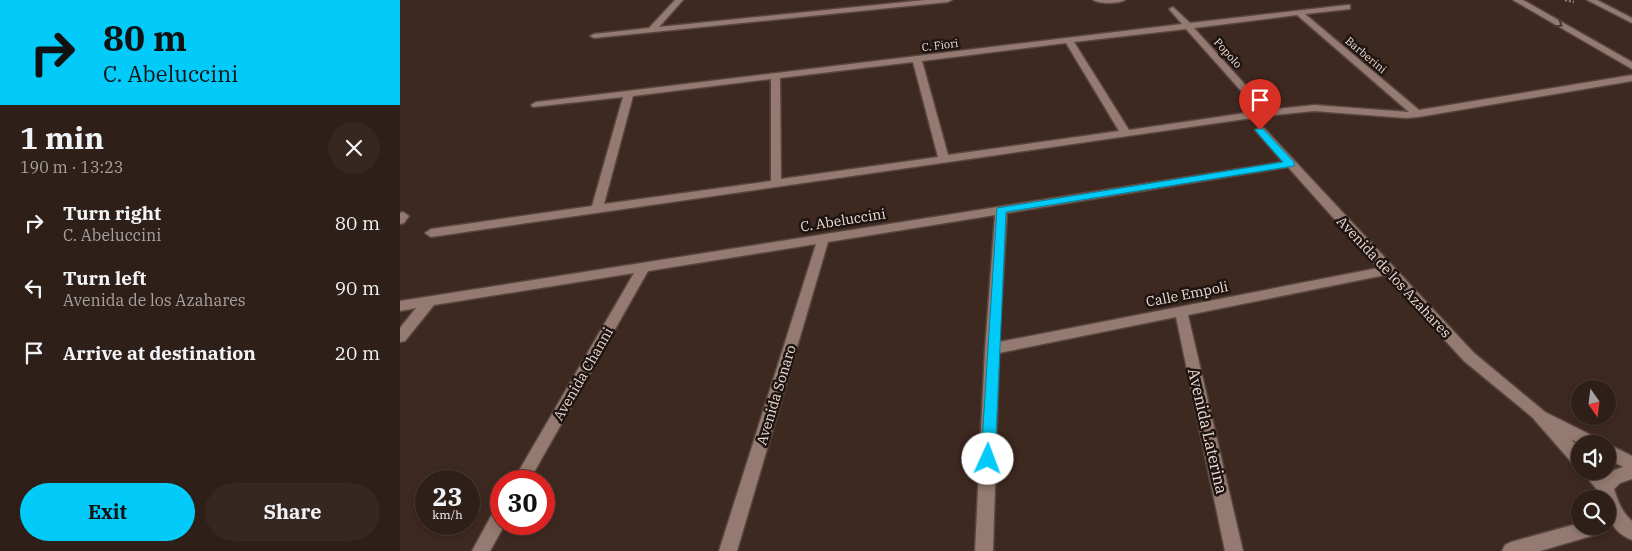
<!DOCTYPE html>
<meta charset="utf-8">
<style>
body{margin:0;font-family:"IBM Plex Serif",serif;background:#362721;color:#f1f3f6;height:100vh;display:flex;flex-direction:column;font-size:19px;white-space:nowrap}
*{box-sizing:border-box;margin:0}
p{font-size:16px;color:#a7a2a2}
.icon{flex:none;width:28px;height:28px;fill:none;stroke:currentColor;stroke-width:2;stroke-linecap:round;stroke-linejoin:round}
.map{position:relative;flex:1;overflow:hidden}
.drawer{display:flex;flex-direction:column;background:#2e1f18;width:400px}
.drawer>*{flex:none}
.banner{background:#02cbf9;color:#111;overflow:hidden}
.needle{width:32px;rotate:166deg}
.controls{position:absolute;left:1171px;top:380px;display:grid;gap:10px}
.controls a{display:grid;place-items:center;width:45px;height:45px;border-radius:50%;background:#2e1f18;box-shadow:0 2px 8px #0003,0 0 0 1px #493d37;font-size:25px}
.speed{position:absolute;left:15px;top:470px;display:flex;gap:10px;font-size:25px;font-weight:700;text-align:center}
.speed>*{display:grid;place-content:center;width:65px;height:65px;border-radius:50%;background:#2e1f18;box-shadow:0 2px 8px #0003,0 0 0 1px #493d37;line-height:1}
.speed small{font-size:12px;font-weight:400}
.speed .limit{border:8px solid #d22;background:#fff;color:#111}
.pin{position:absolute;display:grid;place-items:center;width:42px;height:42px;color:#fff;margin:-51px -21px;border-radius:50% 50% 50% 0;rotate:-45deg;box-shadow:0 0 5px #0007}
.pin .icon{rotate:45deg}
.me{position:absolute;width:55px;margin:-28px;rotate:2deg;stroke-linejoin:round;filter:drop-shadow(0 0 4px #0008)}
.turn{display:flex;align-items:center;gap:18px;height:105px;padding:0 20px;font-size:22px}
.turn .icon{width:65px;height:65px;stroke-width:2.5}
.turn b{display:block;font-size:35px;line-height:42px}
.round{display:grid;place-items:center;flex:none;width:52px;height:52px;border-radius:26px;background:#362721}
.overview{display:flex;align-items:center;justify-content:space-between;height:85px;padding:0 20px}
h1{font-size:30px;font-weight:700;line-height:38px}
.primary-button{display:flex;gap:10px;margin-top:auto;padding:10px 20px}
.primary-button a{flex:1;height:58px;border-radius:30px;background:#02cbf9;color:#111;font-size:20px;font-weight:700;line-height:58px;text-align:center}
.primary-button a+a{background:#362721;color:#f1f3f6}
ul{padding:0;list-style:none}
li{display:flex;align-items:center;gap:15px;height:65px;padding:0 20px}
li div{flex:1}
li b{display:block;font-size:19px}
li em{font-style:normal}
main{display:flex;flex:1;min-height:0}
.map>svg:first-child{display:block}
</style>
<main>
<section class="drawer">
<div class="banner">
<div class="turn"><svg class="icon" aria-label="right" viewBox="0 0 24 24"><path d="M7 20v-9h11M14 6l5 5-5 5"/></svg><div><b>80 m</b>C. Abeluccini</div></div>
</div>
<div class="overview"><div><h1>1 min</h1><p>190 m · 13:23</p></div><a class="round"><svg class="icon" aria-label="close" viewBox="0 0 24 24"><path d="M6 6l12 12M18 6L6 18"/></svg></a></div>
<ul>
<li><svg class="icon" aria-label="right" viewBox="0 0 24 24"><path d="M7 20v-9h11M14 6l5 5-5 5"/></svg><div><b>Turn right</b><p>C. Abeluccini</p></div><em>80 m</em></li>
<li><svg class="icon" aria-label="left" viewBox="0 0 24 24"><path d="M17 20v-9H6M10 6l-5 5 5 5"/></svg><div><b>Turn left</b><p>Avenida de los Azahares</p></div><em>90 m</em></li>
<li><svg class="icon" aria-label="arrive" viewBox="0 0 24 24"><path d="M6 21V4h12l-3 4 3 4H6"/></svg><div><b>Arrive at destination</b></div><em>20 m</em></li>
</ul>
<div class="primary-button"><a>Exit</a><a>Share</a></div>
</section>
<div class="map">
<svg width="1232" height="551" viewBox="0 0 1232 551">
<rect width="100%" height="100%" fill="#3e2920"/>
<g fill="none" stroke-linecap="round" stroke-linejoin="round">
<g stroke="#58463f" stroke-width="3">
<g id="minor">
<polygon points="275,0 283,0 259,27 525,0 552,0 548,2 194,38 190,36 194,34 249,28"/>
<path d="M693,0H725C718,4 700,4 693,0Z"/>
<path d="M947,5H950V9L905,14L1019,110L1232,75V81L1018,117L1006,118L914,111L866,116L31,237L25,233L31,229L192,206L223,97L133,107L131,105L136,102L782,24L769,9L773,7L790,23ZM897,15L1009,112L914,105L868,110L794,28ZM786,29L859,111L729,130L674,42ZM666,43L719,131L548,155L522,61ZM513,62L538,157L381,179L380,78ZM371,79V181L204,204L233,96Z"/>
<path d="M860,127L864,128L1074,353L1145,412L1199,439L1202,444H1180L1171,439L1180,449V467L1174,465L1132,417L1064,361L985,275L788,315L843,551H825L776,317L599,353L593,551H575L585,349L595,215L428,242L337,551H319L416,244L248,271L129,481H113L234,273L34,305L5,341L0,342V328L16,308L0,311V301L883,162L855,130ZM888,167L978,268L599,342L607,213Z"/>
<polygon points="3,212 9,216 4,223 0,224 0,213"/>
<path d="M1208,444L1232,456V479L1220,483L1214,489C1218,502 1222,512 1232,521V540C1212,532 1208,519 1208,499H1200L1198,491L1182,471H1201L1205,476L1209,472L1223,467L1208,459Z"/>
<polygon points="101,507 101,524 105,524 90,551 72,551 95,509"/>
<polygon points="1180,523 1180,526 1206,526 1204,532 1198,534 1140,551 1102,551 1105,545 1111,542"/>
</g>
</g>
<g stroke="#58463f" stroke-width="3">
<g id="tertiary">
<polygon points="1113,0 1123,0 1232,62 1232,69"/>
<polygon points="1187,0 1197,0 1232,18 1232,23"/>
</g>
</g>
<polyline stroke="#907e77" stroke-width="2.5" stroke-dasharray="2 2" stroke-linecap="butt" points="1165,0 1174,2"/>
<use href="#minor" fill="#947a70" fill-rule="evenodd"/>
<use href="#tertiary" fill="#947a70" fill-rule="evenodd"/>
</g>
<defs><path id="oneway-chevron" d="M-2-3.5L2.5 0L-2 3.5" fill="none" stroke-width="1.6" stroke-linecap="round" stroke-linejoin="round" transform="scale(1.25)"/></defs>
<use stroke="#473832" href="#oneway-chevron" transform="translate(1159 24) rotate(30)"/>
<polygon fill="#02cbf9" stroke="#0184a2" points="860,128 863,129 894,162 894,166 606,212 595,459 593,464 588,466 583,464 581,459 597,208 883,162 855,130"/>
<g text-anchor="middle" stroke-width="5" stroke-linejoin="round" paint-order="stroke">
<g font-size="11" fill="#ecddd8" stroke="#1e1410">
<text transform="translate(540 45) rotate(-7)" y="4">C. Fiori</text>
<text transform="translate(828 53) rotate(48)" y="4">Popolo</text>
<text transform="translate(966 55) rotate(40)" y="4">Barberini</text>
</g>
<g font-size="14" fill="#ecddd8" stroke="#1e1410">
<text transform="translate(443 220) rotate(-9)" y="5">C. Abeluccini</text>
<text transform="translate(994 277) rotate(47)" y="5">Avenida de los Azahares</text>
<text transform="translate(787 294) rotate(-11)" y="5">Calle Empoli</text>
<text transform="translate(183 374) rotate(-60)" y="5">Avenida Channi</text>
<text transform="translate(376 395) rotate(-73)" y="5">Avenida Sonaro</text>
</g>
<g font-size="16" fill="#ecddd8" stroke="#1e1410">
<text transform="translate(808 431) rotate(77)" y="6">Avenida Laterina</text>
</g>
</g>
</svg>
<div class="controls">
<a><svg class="needle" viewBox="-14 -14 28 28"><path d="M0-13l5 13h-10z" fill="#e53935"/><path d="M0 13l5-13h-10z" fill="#a7a2a2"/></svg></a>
<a><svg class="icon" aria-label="sound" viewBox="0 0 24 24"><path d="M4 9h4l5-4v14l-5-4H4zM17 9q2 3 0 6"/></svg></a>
<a><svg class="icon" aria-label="search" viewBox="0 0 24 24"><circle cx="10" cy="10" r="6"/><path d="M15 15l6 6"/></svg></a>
</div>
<div class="speed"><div>23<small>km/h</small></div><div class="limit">30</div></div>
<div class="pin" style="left:860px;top:130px;background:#d93025"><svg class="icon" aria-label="arrive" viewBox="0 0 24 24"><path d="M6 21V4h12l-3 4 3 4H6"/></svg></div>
<svg class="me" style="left:588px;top:459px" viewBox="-20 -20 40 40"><circle r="19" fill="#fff"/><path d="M0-13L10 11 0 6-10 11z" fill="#02cbf9"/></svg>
</div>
</main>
